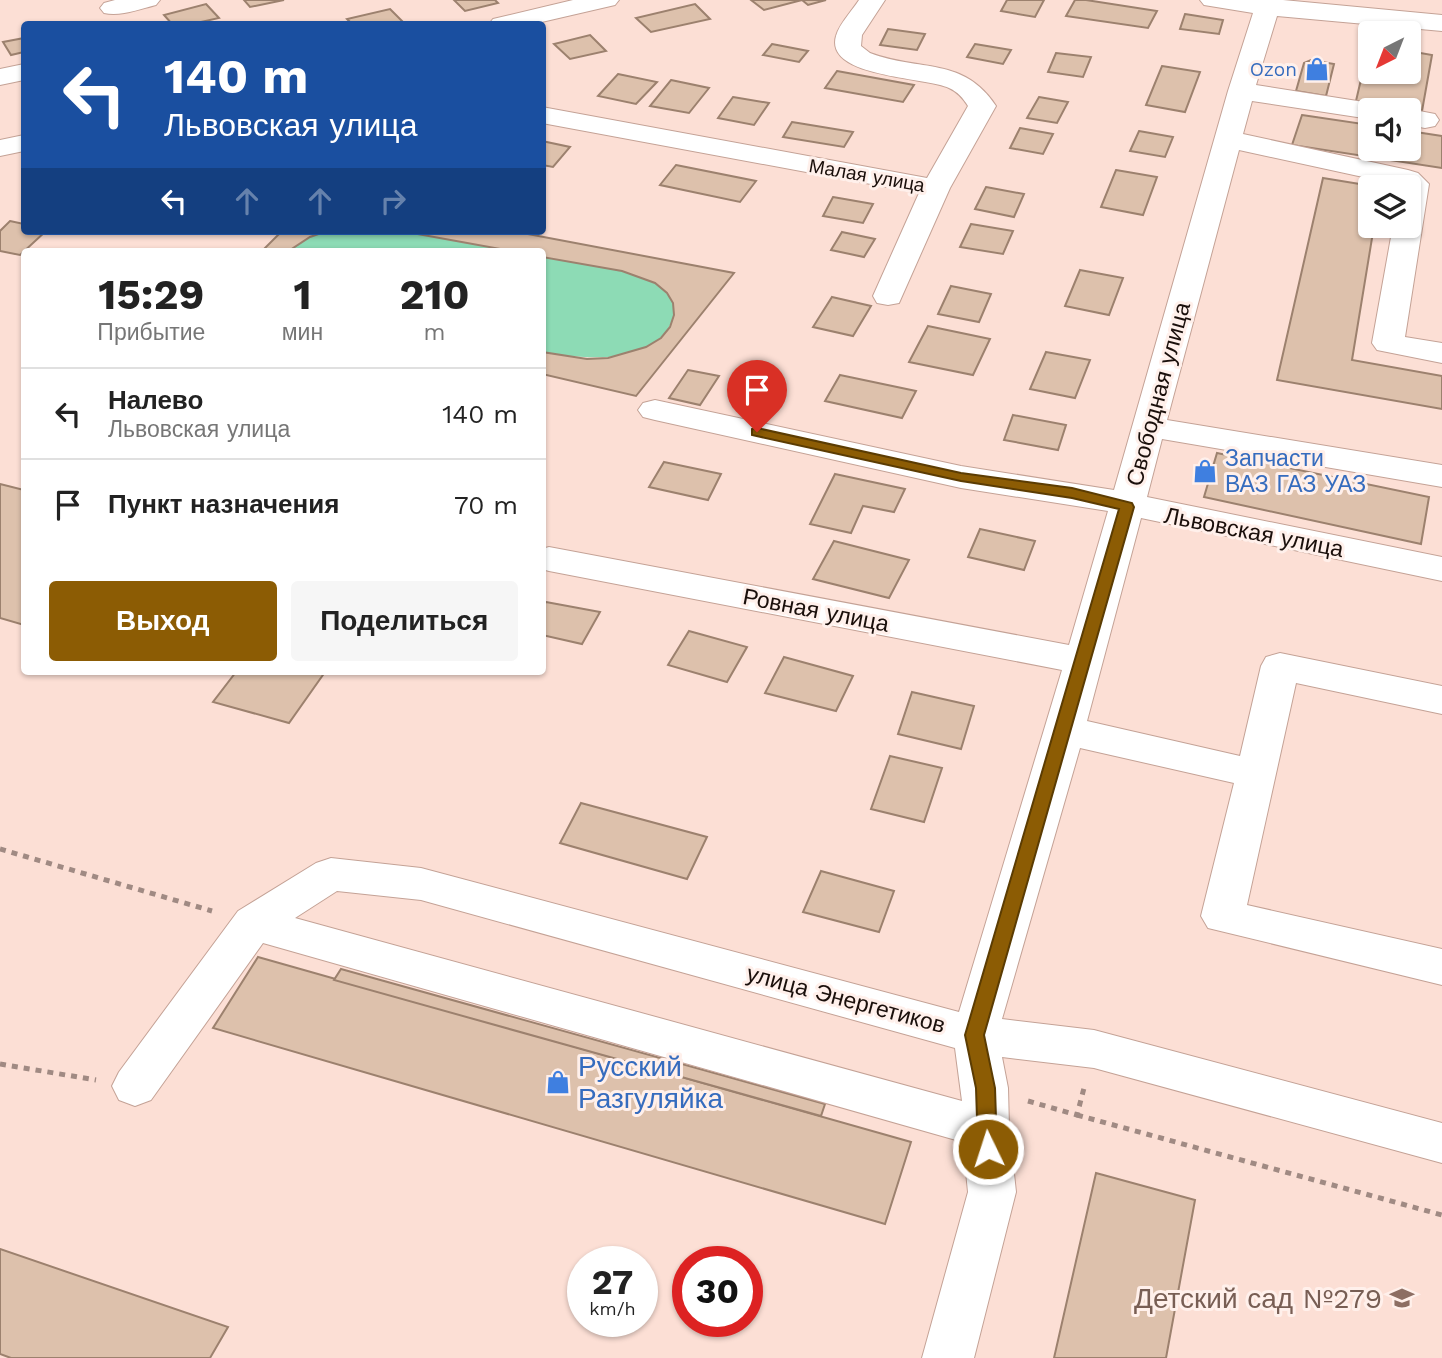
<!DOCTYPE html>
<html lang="ru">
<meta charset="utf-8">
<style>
body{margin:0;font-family:"Work Sans",sans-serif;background:#f6f6f6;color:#222;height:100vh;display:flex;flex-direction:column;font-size:26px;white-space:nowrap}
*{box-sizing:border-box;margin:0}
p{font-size:23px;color:#767676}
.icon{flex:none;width:38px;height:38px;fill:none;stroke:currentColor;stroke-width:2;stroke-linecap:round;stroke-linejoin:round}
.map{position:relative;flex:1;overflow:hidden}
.panel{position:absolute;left:21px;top:248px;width:525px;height:427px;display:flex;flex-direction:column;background:#fff;border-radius:7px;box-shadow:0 2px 5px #0004}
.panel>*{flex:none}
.hud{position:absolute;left:21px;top:21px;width:525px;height:214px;border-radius:7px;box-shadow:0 2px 5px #0004;background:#1a4fa0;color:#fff;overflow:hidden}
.needle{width:46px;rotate:222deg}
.fabs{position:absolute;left:1358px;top:21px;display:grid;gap:14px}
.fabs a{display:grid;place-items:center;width:63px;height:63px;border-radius:7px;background:#fff;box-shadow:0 2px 5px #0004;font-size:35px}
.speed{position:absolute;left:567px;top:1246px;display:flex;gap:14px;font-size:35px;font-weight:700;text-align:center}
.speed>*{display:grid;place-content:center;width:91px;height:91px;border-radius:50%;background:#fff;box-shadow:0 2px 5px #0004;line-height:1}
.speed small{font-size:18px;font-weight:400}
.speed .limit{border:10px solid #d22;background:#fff;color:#111}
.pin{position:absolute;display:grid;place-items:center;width:60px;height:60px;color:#fff;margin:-72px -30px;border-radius:50% 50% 50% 0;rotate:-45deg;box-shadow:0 0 7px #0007}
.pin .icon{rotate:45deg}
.me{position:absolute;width:77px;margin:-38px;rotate:356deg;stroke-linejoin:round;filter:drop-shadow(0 0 5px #0008)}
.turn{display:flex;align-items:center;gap:24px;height:147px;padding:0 28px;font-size:32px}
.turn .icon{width:91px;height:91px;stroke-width:2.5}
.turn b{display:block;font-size:49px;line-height:60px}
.lanes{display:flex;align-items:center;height:66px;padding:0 28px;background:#0003;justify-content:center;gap:35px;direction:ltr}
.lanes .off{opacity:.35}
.eta{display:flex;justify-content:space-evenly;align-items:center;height:119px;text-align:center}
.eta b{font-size:42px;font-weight:700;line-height:49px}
.button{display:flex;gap:14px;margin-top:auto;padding:14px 28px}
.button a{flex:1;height:80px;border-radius:7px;background:#8c5c04;color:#fff;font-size:28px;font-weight:700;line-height:80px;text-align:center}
.button a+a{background:#f6f6f6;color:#222}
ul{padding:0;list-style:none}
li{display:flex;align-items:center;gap:21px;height:91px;padding:0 28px;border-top:2px solid #e0e0e0}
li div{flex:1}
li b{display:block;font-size:26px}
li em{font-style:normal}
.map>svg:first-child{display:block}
</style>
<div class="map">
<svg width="1442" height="1358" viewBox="0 0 1442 1358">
<rect width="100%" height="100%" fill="#fcdfd5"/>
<g fill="#8ddbb5">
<polygon points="327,231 401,231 517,252 287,252 310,237"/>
<path d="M542,257C578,263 626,264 656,284C668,292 678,305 672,320C656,367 580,359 543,352Z"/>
</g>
<g fill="#ddc1ac" stroke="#9c816e" stroke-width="2">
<polygon points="244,0 284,0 250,7"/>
<polygon points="454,0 495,0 498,3 465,11"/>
<polygon points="751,0 826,0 808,5 802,0 764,10"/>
<polygon points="1007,0 1044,0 1035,17 1001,11"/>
<polygon points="1075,0 1086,0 1157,11 1148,28 1066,16"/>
<polygon points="206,4 219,18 192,24 172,24 164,15"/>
<polygon points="695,4 710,19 651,32 636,18"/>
<polygon points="390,9 405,24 352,24 347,19"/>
<polygon points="1185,14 1223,20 1219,34 1180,29"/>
<polygon points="888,29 925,34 917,50 880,45"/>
<polygon points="590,35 606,51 570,59 554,44"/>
<polygon points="24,38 24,52 11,55 3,42"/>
<polygon points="772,44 808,51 799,62 763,55"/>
<polygon points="975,44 1011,50 1003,64 967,57"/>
<polygon points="1369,45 1370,72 1409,72 1409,51 1432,55 1422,111 1356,101"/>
<polygon points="1056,53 1091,57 1083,77 1048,72"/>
<polygon points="1311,60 1334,64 1326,96 1296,91 1304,63"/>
<polygon points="1162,66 1200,72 1185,112 1146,105"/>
<polygon points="837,71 914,85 903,102 825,88"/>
<polygon points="618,74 657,82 636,104 598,96"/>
<polygon points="671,80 709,88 689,113 650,106"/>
<polygon points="733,97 769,103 754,125 718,118"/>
<polygon points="1039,97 1068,102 1057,123 1027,118"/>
<polygon points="1302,115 1370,125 1370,149 1409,149 1409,131 1442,136 1442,168 1292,145"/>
<polygon points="792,122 853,132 844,147 783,137"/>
<polygon points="1020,128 1053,134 1043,154 1010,148"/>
<polygon points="1139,131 1173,137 1165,157 1130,151"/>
<polygon points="542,141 570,147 553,167 542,165"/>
<polygon points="676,165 756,181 740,202 660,185"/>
<polygon points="1116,170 1157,177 1143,215 1101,207"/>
<polygon points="1323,178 1378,187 1370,187 1370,226 1374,226 1352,360 1442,376 1442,409 1277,380"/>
<polygon points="986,187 1024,194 1014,217 975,209"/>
<polygon points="833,197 873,204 863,223 823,216"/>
<polygon points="10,221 24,224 24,231 46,231 20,255 0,251 0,231"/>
<polygon points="971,224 1013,231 1003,254 960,247"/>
<polygon points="282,231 327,231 310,237 287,252 261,252"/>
<polygon points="401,231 512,231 734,273 636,396 542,374 542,352 587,359 608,358 646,347 661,338 670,327 674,315 673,303 667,293 655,283 622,271 542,257 542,252 517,252"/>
<polygon points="842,232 875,239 864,257 831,250"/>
<polygon points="1080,270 1123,278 1109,315 1065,306"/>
<polygon points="951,286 991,294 979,322 938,314"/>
<polygon points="832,297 871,306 853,336 813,327"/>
<polygon points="928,326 990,339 973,375 909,362"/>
<polygon points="1046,352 1090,360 1075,398 1030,389"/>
<polygon points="688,370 719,376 700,405 669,398"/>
<polygon points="840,375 916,391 902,418 825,401"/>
<polygon points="1013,415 1066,425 1058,450 1004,440"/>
<polygon points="1217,453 1429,497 1421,544 1204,497"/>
<polygon points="664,462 721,474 708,500 649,487"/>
<polygon points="835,474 905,489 894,512 863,506 851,533 810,524"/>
<polygon points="0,484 24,490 24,625 0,618"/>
<polygon points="980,529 1035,541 1024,570 968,557"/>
<polygon points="834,541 909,560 889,598 813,579"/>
<polygon points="546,602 600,612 582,644 542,635 542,608"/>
<polygon points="689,631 747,647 727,682 668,665"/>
<polygon points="784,657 853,676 836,711 765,693"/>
<polygon points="236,672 325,672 289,723 213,702"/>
<polygon points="912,692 974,706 961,749 898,734"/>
<polygon points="890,756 942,768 924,822 871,809"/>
<polygon points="581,803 707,837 687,879 560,843"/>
<polygon points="821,871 894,891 879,932 803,912"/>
<polygon points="258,957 911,1142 885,1224 213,1028"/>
<polygon points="341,969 825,1104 821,1116 334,980"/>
<polygon points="1096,1173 1195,1200 1166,1358 1054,1358"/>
<polygon points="0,1249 228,1327 210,1358 11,1358 0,1354"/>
</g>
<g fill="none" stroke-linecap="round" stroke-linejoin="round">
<g stroke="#c4a296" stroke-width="2">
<g id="minor">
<path d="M115,0H160L156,5C140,9 120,17 104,13L100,8L104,3Z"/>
<polygon points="573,0 619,0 615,5 533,24 489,24 493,19"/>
<path d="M859,0H885L862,35L861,46L870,53C920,72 963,56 996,106L950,188L899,303L888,305L877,303L873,296L919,193L542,123V107L927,178L968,106C963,98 958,92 949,88C927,77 824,78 836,36C839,24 852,11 859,0Z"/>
<path d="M1200,0H1283L1442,15V31L1277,16L1256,85L1370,103L1380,105L1383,110H1370V119L1252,101L1243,134L1408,170L1418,173L1429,184L1405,337L1442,343V363L1377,350L1372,343L1393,226H1409V187L1239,150L1167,420L1442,465V487L1162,439L1147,497L1442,557V581L1141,518L1087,721L1240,756L1261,666L1266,657L1280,653L1442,686V714L1296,683L1247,905L1442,949V985L1208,928L1201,916L1234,783L1080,748L1002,1019L1094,1030L1442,1123V1163L1094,1068L1002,1057L1008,1088L1009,1128L1016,1192L974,1358H922L968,1192L963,1142L263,943L151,1100L135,1106L119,1100L112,1086L119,1072L238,911L316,863L331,858L421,868L959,1012L1062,670L549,571L542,569V549L549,547L1069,645L1108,511L961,488L655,420L643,417L638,410L643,403L655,400L961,466L1114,490L1228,91L1253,13L1204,5ZM337,891L421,900L955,1048L962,1101L295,918Z"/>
<polygon points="24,64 24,80 0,85 0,69"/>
<polygon points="1409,109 1435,114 1439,120 1435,126 1425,128 1409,125 1409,110 1403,110"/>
<polygon points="24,135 24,151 0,156 0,140"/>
</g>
</g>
<g stroke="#a08a83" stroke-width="5" stroke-dasharray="6 6" stroke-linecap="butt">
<polyline points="0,849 212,911"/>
<polyline points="0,1064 96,1080"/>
<polyline points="1028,1101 1077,1115 1084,1088"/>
<polyline points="1077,1115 1442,1215"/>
</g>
<use href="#minor" fill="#fff" fill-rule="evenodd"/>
</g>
<polygon fill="#8c5c04" stroke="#5b3c03" stroke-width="2" points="757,428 961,473 1072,488 1132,503 1134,507 984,1035 995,1088 997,1149 995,1155 988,1158 981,1155 978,1149 976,1088 965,1035 1119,509 1072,498 961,481 752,435 752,429"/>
<defs>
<g id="shop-bare" transform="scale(1.89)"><path d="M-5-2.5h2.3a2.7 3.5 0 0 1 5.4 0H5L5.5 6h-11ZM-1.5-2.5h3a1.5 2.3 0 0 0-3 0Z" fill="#3f7fe0" stroke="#fff0eb" stroke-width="2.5" paint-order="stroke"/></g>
<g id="school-bare" transform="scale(1.89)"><path d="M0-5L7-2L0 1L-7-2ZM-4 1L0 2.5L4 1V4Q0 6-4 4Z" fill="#8d6e63" stroke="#fff0eb" stroke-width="2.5" paint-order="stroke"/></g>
</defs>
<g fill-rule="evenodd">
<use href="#shop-bare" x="1317" y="69"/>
<use href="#shop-bare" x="1205" y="471"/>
<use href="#shop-bare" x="558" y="1082"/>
<use href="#school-bare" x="1402" y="1298"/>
</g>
<g text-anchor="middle" stroke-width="6" stroke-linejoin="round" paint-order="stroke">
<g font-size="19" fill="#366cbe" stroke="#fff0eb" text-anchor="end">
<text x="1297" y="76">Ozon</text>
</g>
<g font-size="19" fill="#1a0f0b" stroke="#fff0eb">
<text transform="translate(867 175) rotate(10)" y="7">Малая улица</text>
</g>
<g font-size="23" fill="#1a0f0b" stroke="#fff0eb">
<text transform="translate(1158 394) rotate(-75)" y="8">Свободная улица</text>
<text transform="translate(1254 532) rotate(11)" y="8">Львовская улица</text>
<text transform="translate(816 610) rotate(11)" y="8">Ровная улица</text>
<text transform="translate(846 999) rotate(15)" y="8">улица Энергетиков</text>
</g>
<g font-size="23" fill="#366cbe" stroke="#fff0eb" text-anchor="start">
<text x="1225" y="466">Запчасти<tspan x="1225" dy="26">ВАЗ ГАЗ УАЗ</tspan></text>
</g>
<g font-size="28" fill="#366cbe" stroke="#fff0eb" text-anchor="start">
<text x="578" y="1076">Русский<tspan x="578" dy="32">Разгуляйка</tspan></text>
</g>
<g font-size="28" fill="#785e54" stroke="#fff0eb" text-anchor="end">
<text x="1382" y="1308">Детский сад №279</text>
</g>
</g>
</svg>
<div class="fabs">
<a><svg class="needle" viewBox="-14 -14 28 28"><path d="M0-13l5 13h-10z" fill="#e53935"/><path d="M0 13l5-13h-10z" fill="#767676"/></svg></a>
<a><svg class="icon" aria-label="sound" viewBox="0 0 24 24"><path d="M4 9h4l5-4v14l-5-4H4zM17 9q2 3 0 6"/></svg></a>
<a><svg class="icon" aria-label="layers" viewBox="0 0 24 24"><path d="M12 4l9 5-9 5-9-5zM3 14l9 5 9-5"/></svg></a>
</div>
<div class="speed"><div>27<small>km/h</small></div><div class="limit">30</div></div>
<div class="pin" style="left:757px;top:432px;background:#d93025"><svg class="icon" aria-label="arrive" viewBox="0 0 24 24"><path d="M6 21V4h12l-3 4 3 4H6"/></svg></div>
<svg class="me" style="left:988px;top:1149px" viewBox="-20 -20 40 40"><circle r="17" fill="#8c5c04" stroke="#fff" stroke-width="3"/><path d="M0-11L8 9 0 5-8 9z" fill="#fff"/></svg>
<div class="hud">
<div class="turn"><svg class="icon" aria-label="left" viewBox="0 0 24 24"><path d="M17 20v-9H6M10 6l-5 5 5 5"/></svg><div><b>140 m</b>Львовская улица</div></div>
<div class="lanes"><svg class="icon" aria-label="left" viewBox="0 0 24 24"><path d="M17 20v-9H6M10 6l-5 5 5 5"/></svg><svg class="icon off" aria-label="ahead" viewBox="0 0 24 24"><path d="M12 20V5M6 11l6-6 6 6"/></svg><svg class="icon off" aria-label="ahead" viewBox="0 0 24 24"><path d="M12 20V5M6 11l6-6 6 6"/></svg><svg class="icon off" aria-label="right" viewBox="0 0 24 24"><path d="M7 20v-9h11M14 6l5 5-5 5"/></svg></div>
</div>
<section class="panel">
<div class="eta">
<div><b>15:29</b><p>Прибытие</p></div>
<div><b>1</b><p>мин</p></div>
<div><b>210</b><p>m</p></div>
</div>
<ul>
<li><svg class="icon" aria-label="left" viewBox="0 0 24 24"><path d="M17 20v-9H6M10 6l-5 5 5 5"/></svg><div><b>Налево</b><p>Львовская улица</p></div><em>140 m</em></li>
<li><svg class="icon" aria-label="arrive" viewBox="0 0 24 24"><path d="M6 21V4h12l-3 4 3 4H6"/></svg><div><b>Пункт назначения</b></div><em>70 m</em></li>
</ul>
<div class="button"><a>Выход</a><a>Поделиться</a></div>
</section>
</div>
